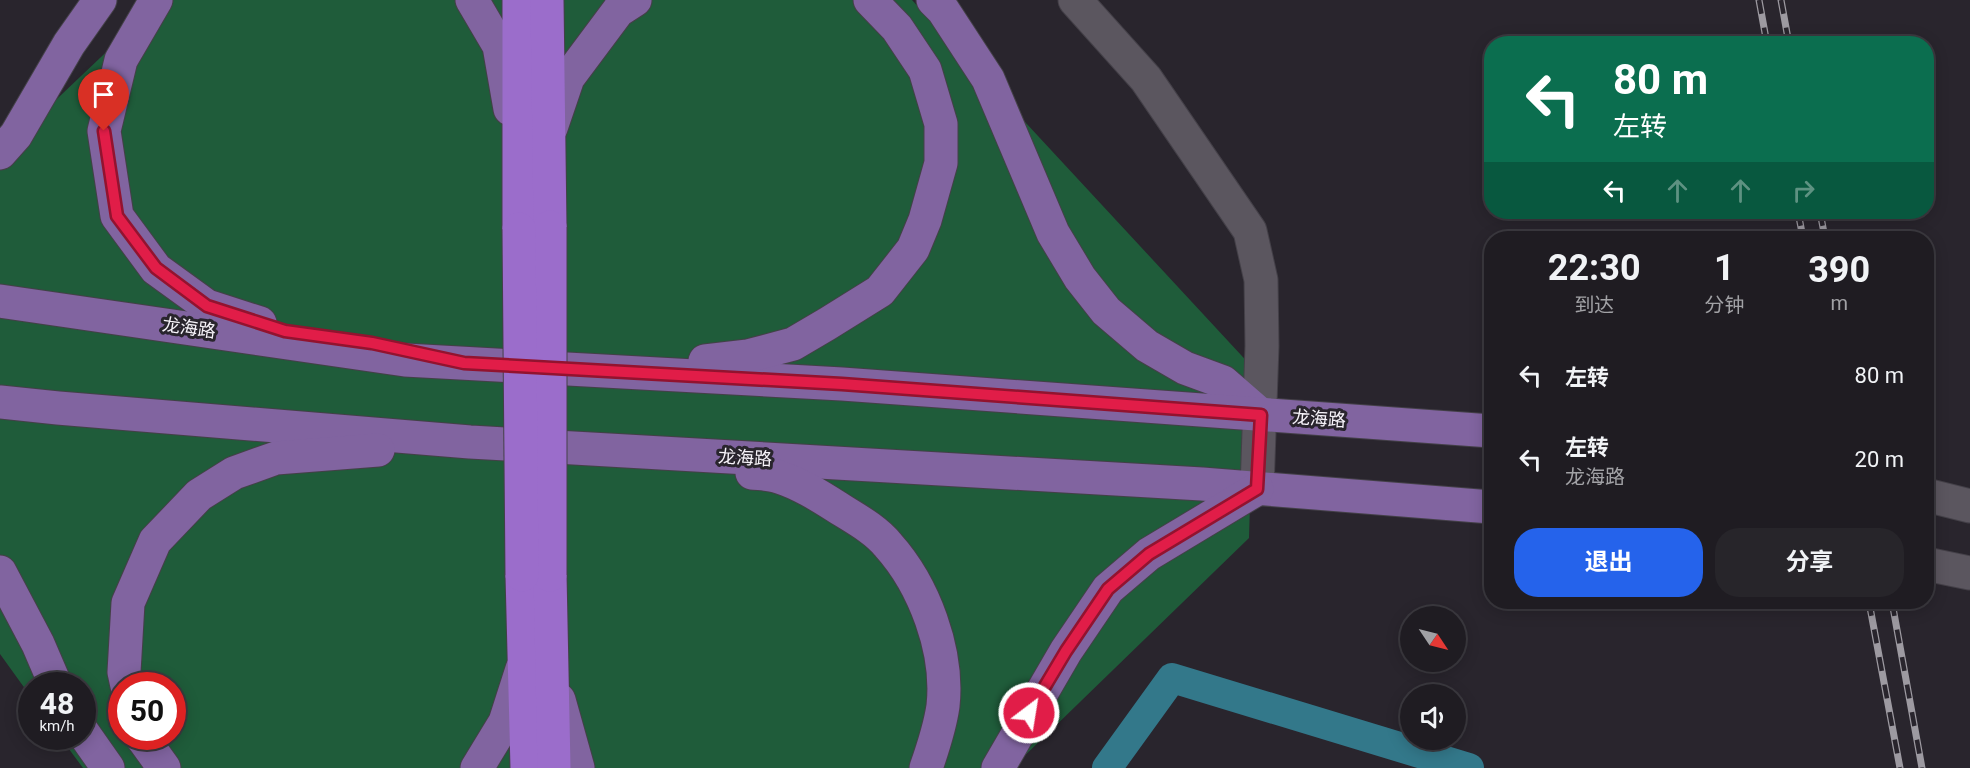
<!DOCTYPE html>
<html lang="zh">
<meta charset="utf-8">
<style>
body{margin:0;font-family:Roboto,"Noto Sans SC",sans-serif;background:#27252a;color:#f1f3f6;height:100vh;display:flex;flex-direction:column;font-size:22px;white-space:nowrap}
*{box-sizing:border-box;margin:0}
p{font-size:20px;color:#a1a1a5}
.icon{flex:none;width:33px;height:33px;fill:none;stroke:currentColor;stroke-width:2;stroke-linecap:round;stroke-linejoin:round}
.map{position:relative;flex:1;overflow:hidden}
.sheet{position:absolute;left:1484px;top:231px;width:450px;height:378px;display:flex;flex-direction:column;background:#1f1c22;border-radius:24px;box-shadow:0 3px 15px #0003,0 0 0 2px #3c3a40}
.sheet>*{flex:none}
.banner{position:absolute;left:1484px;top:36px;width:450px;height:183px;border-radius:24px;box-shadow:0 3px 15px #0003,0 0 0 2px #3c3a40;background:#0b6e4f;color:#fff;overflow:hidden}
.needle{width:39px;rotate:125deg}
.tools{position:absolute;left:1400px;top:606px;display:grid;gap:12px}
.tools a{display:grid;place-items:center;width:66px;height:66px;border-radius:50%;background:#1f1c22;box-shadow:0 3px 15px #0003,0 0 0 2px #3c3a40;font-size:30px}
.speed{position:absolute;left:18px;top:672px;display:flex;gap:12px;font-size:30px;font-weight:700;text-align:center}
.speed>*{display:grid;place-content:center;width:78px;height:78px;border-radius:50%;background:#1f1c22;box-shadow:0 3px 15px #0003,0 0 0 2px #3c3a40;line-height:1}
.speed small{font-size:15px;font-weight:400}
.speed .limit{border:9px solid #d22;background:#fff;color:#111}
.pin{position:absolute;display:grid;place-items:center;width:51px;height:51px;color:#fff;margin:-62px -26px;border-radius:50% 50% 50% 0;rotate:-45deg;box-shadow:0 0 6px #0007}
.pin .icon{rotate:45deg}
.me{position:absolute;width:66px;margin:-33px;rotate:31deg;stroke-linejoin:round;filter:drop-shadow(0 0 4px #0008)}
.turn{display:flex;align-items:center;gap:21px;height:126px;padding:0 30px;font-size:27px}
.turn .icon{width:78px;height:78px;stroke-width:2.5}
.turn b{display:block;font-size:42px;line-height:51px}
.lanes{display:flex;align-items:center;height:57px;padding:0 30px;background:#0003;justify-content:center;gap:30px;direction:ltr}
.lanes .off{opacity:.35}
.eta{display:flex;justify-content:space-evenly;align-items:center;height:102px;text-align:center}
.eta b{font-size:36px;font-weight:700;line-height:42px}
.action{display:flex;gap:12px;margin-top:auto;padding:12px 30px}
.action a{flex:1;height:69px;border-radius:24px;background:#2563eb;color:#fff;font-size:24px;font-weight:700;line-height:69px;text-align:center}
.action a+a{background:#27252a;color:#f1f3f6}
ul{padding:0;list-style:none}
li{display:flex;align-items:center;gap:18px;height:84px;padding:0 30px}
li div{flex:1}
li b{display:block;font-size:22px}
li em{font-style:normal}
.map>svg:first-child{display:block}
</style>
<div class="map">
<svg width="1970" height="768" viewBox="0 0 1970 768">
<rect width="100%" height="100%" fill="#29252d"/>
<path fill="#1f5c3a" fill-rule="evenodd" d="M161,0H912L1254,369L1249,538L1012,768H83L60,737L82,736V686H32L31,697L0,654V153ZM122,686H172V736H122Z"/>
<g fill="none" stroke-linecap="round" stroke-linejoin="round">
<polyline stroke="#33788a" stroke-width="30" points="1107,768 1172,678 1469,768"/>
<g stroke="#444048" stroke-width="35">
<g id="minor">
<polyline points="1075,0 1146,79 1250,231 1261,280 1262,346 1257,489"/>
<polyline points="1926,495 1970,506"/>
<polyline points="1926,564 1970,573"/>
</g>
</g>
<g stroke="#444048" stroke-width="35">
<g id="major">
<polyline points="156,0 121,60 104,131 117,216 156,269 207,306 260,323"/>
<polyline points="472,0 499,46 510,109"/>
<polyline points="933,0 943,10 988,79 1053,233 1080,278 1106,311 1147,346 1185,368 1223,382 1261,415"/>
<polyline points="551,128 568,78 618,11 635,0"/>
<polyline points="0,153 16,135 69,44 100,0"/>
<polyline points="0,301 405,360 842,384 1491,431"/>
<polyline points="705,361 748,356 793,344 827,324 880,291 913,249 925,220 941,163 941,124 925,70 897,28 870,0"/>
<polyline points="0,402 58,408 470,442 1202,484 1491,507"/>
<path d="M752,473C761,474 771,474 779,477C801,484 821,497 840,509C856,519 876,530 888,545C924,585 949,651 943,706C940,727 933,748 926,768"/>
<polyline points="0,572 38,644 56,686"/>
<polyline points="127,686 124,672 128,603 155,541 199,495 234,473 276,458 378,450"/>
<polyline points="559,700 578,768"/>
<polyline points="82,731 108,768"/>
<polyline points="141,736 164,768"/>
<polyline points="477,768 505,722 522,669"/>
<polyline points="998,768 1066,651 1108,589 1149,554 1257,489"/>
</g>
</g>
<g stroke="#444048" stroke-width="35">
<g id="highway">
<polyline points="519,0 519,229"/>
<polyline points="547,0 550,227"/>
<polyline points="522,575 527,768"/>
<polyline points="550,575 554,768"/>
</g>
</g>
<use href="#minor" stroke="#5b565f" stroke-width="33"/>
<use href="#major" stroke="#8164a0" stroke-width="33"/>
<use href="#highway" stroke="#9b6dcb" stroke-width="33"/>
<g stroke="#9d9aa1" stroke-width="7">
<g id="rail">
<polyline points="1759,0 1767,44"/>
<polyline points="1781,0 1789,44"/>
<polyline points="1798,212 1803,238"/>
<polyline points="1820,212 1825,238"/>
<polyline points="1869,602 1900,768"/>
<polyline points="1892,602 1922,768"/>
</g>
</g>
<use href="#rail" stroke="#29252d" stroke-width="4.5" stroke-dasharray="14" stroke-linecap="butt"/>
<g stroke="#444048" stroke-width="35" stroke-linecap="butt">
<g id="highway-bridge">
<polyline points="550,227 550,575"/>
<polyline points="519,229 522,575"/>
</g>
</g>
<use href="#highway-bridge" stroke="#9b6dcb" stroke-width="33"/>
</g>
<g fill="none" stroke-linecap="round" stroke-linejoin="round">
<g stroke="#92132f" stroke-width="15">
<polyline id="route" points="104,131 117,216 156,268 207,306 285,331 372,343 464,363 842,384 1261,415 1257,489 1149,554 1108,589 1066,651 1029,713"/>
</g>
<use href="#route" stroke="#e11d48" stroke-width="10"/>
</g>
<g text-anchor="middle" stroke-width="6" stroke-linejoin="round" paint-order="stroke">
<g font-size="18" fill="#f6f3f9" stroke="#29252d">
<text transform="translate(189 328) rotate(8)" y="6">龙海路</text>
<text transform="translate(1319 419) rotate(4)" y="6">龙海路</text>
<text transform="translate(745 458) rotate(3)" y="6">龙海路</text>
</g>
</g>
</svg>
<div class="tools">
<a><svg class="needle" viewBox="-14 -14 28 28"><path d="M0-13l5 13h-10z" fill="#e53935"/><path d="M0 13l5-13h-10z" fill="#a1a1a5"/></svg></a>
<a><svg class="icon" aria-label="sound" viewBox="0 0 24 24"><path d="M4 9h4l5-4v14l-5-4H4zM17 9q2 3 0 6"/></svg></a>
</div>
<div class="speed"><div>48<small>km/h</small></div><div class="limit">50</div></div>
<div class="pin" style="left:104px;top:131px;background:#d93025"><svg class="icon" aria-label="arrive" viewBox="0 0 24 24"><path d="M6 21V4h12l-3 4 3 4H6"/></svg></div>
<svg class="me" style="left:1029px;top:713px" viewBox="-20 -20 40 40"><circle r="17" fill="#e11d48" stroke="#fff" stroke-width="3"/><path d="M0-11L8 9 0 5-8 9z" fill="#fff"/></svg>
<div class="banner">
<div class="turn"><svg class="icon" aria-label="left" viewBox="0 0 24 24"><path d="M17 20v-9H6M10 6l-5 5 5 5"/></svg><div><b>80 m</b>左转</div></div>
<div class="lanes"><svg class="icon" aria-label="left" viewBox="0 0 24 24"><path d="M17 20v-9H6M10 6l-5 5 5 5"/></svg><svg class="icon off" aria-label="ahead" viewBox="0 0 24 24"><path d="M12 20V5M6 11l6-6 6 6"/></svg><svg class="icon off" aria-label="ahead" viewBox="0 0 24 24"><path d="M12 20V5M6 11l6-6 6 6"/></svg><svg class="icon off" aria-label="right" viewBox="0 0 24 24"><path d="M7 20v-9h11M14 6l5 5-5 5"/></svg></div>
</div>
<section class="sheet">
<div class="eta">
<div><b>22:30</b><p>到达</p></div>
<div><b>1</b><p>分钟</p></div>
<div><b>390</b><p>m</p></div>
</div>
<ul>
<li><svg class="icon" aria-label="left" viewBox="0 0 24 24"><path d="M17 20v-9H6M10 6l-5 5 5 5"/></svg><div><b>左转</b></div><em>80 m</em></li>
<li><svg class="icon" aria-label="left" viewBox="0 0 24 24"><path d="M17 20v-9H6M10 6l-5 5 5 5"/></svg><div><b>左转</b><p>龙海路</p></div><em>20 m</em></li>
</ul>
<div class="action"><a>退出</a><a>分享</a></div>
</section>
</div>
